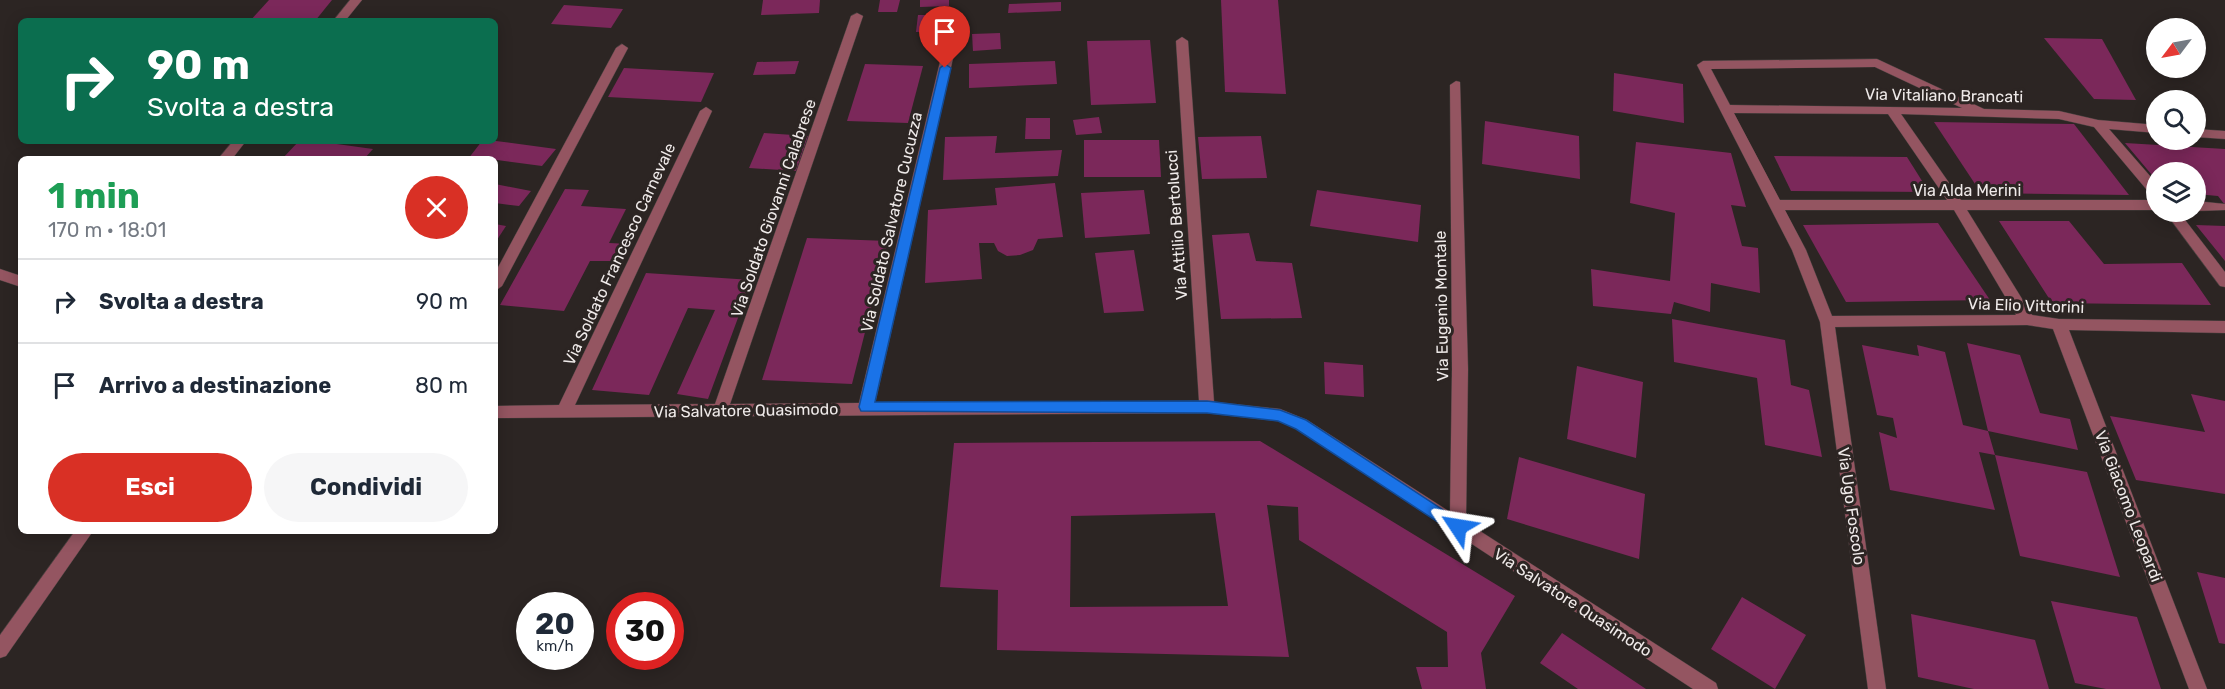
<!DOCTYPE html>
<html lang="it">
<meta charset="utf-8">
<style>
body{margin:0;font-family:Rubik,sans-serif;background:#f6f6f7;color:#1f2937;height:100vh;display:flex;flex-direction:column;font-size:22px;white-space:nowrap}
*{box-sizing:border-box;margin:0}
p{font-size:20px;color:#747a83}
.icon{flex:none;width:33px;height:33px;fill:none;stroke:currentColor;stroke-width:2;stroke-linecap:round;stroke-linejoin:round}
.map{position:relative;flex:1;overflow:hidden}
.drawer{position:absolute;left:18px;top:156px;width:480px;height:378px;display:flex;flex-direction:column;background:#fff;border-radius:9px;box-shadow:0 3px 15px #0003}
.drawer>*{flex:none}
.banner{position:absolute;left:18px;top:18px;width:480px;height:126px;border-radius:9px;box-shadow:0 3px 15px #0003;background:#0b6e4f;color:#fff;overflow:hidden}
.needle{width:39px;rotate:238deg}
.buttons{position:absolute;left:2146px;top:18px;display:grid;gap:12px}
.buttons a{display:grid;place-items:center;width:60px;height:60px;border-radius:50%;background:#fff;box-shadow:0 3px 15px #0003;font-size:30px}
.speed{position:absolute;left:516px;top:592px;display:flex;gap:12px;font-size:30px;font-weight:700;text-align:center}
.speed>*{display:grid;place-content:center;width:78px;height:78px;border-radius:50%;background:#fff;box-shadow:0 3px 15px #0003;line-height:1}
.speed small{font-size:15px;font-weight:400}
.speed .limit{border:9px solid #d22;background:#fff;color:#111}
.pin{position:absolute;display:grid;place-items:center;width:51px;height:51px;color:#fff;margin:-62px -26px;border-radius:50% 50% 50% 0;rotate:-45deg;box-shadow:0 0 6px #0007}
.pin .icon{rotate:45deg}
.me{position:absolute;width:66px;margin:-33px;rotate:303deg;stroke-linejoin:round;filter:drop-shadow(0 0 4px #0008)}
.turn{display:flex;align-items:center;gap:21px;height:126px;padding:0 30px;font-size:27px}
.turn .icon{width:78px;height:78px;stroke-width:2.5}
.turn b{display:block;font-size:42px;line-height:51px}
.round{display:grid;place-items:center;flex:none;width:63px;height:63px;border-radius:32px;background:#f6f6f7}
.head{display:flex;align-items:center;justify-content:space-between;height:102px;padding:0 30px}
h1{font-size:36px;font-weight:700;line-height:45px;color:#1e9e55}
.button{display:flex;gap:12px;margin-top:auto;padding:12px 30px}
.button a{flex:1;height:69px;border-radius:36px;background:#d93025;color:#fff;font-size:24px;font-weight:700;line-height:69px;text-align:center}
.button a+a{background:#f6f6f7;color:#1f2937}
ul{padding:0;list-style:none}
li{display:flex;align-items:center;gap:18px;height:84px;padding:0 30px;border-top:2px solid #e0e1e3}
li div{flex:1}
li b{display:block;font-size:22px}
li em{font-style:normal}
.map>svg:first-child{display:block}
</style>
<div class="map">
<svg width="2225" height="689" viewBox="0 0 2225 689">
<rect width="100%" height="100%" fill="#2c2523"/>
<g fill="#7b285a" fill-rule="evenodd">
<polygon points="269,0 332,0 315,21 250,21"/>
<polygon points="763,0 820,0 819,13 761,15"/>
<polygon points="880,0 900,0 897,12 878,12"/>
<polygon points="920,0 949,0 949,6 920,7"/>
<polygon points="1221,0 1278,0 1286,94 1225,92"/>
<polygon points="1061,2 1061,11 1008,13 1009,4"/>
<polygon points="564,5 623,9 611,28 551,24"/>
<polygon points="918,15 940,15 938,31 916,32"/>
<polygon points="1000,33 1001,49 973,51 972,34"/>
<polygon points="2044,38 2102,39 2136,100 2094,99"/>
<polygon points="1150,40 1156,103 1091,105 1087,41"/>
<polygon points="799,61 795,74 753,75 757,62"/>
<polygon points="1055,61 1057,84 969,88 969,64"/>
<polygon points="865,64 923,66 908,123 847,121"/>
<polygon points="624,68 714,73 701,102 608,97"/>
<polygon points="1614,73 1683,84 1684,123 1613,111"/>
<polygon points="1099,117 1102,133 1076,135 1073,120"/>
<polygon points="1026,118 1050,118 1050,139 1025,139"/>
<polygon points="1485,121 1579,136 1580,179 1482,164"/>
<polygon points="1934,122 2074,124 2129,195 1981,193"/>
<polygon points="764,133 808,136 796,171 749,168"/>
<polygon points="997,136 995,153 1062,150 1058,176 943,180 945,137"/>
<polygon points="1261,136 1267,178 1202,179 1198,137"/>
<polygon points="1084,140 1159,140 1161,177 1084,177"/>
<polygon points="299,141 315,141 373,149 364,159 282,159"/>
<polygon points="482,141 496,141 556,149 542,166 497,160 495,162 495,159 468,159"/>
<polygon points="1636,142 1731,153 1746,207 1731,205 1742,246 1758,248 1760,293 1711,283 1710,312 1674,302 1671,314 1593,306 1591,269 1670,281 1675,213 1630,203"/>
<polygon points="2125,143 2225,149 2225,205 2218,196 2196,194 2196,172 2157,172 2157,181"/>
<polygon points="1774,156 1907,157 1929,192 1791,191"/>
<polygon points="1055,183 1063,237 1038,239 1033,250 1020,255 1007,256 998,251 994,243 979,243 982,279 925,283 928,210 997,205 995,188"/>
<polygon points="495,184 531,191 519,206 495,203"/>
<polygon points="565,189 589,190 581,206 626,209 609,243 630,244 621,261 590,261 564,311 500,305"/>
<polygon points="1144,190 1150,234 1085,238 1081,193"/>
<polygon points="1317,190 1421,205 1418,242 1310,226"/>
<polygon points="1999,221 2069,221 2104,264 2182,263 2211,305 2052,303"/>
<polygon points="1938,223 1990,300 1846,302 1803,225"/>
<polygon points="495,224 506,226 495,243"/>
<polygon points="2196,225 2225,226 2225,261"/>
<polygon points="1249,233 1256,261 1292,263 1302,318 1221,319 1212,235"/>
<polygon points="807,238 888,241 852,384 762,380"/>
<polygon points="1134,250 1144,311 1104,313 1095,253"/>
<polygon points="646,273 752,280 708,399 677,394 715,310 688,308 649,395 592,390"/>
<polygon points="1672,319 1785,340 1791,385 1809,390 1822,457 1765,445 1757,378 1674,362"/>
<polygon points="1967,343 2020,355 2040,413 2070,419 2078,450 1988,431 1995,455 1979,452 1995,510 1890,490 1879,432 1897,438 1893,418 1877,415 1862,345 1919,356 1917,345 1945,352 1963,425 1988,431"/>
<polygon points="1324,362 1363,365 1364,397 1325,394"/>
<polygon points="1577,366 1643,382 1636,458 1567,439"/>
<polygon points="2191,394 2225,401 2225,494 2136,480 2110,416 2205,432"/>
<path d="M1260,441L1515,596L1481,653L1486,689H1422L1416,667H1448L1447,632L1299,540L1298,507L1267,505L1289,657L997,650L998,590L940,587L954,443ZM1215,513L1228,606L1070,607L1071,516Z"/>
<polygon points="1995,455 2087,472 2120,577 2020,556"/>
<polygon points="1519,457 1645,494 1639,559 1507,519"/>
<polygon points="2197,572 2225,578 2225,644 2219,643"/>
<polygon points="1742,597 1806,635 1775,689 1711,649"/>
<polygon points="2051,601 2137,617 2161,689 2106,689 2075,683"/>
<polygon points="1911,614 2035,640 2049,689 1974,689 1918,677"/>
<polygon points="1562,633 1646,689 1578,689 1540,663"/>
</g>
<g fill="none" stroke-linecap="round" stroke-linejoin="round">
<g stroke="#47413f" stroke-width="1">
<g id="minor">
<polygon points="350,0 362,0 345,21 333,21"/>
<polygon points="857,13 863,16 730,404 859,403 944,45 950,41 956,45 875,403 1199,401 1176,41 1182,37 1188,41 1214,402 1280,409 1307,420 1450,512 1452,369 1450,85 1456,81 1460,82 1468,369 1466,522 1716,683 1718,689 1693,689 1295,428 1278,421 1207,413 495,418 495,406 559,405 700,111 706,107 712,111 575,405 715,404 851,16"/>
<polygon points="622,44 628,48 502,286 495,291 495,273 616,48"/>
<path d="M1877,59L1984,109L2059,111L2098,120L2157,125V133L2109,129L2157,184V198L2152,196L2094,127L2059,119L1901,114L1961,200H2157V210H1967L2032,315L2059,319L2225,321V333L2069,330L2207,689H2189L2053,329L2027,325L1835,327L1886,689H1868L1820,322L1792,250L1697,65L1703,61ZM1875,67L1962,108L1730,105L1711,69ZM1734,113L1888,114L1947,200H1780ZM1785,210H1954L2016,315L1832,316L1806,250Z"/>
<polygon points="2196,129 2225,131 2225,139 2196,137"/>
<polygon points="233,141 246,141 232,159 218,159"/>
<polygon points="2196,201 2225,204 2225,210 2196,211"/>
<polygon points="2165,212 2179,212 2225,272 2225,287 2220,286"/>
<polygon points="0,269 21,276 21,287 0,280"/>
<polygon points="75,531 93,531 6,656 0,658 0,635"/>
</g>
</g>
<use href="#minor" fill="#945561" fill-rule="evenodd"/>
</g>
<polygon fill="#1a73e8" stroke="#114b97" stroke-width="1.5" points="945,64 951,68 875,402 1207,401 1280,410 1306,420 1463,523 1466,527 1463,532 1453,532 1296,429 1278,421 1207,413 861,411 859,407 940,68"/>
<g text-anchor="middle" stroke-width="6" stroke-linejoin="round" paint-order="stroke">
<g font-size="16" fill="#efeae9" stroke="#2c2523">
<text transform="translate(1944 95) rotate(1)" y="6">Via Vitaliano Brancati</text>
<text x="1967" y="196">Via Alda Merini</text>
<text transform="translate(773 208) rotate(-71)" y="6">Via Soldato Giovanni Calabrese</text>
<text transform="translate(891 222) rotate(-77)" y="6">Via Soldato Salvatore Cucuzza</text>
<text transform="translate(1176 225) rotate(-94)" y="6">Via Attilio Bertolucci</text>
<text transform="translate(619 254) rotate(-65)" y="6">Via Soldato Francesco Carnevale</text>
<text transform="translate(2026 305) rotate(2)" y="6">Via Elio Vittorini</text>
<text transform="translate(1441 306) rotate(-91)" y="6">Via Eugenio Montale</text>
<text transform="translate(746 410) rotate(-1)" y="6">Via Salvatore Quasimodo</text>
<text transform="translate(1852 506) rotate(82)" y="6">Via Ugo Foscolo</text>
<text transform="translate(2129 506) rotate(69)" y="6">Via Giacomo Leopardi</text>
<text transform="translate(1573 602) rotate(33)" y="6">Via Salvatore Quasimodo</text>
</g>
</g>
</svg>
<div class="buttons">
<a><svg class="needle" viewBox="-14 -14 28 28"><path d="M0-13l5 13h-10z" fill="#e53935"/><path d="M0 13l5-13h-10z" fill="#747a83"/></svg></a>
<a><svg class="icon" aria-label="search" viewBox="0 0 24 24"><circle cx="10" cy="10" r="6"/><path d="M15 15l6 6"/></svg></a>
<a><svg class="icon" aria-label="layers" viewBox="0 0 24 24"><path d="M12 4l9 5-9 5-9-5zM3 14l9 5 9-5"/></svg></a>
</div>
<div class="speed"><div>20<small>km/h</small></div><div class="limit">30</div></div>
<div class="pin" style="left:945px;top:68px;background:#d93025"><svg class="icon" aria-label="arrive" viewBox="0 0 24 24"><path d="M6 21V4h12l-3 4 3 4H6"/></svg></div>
<svg class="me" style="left:1458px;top:527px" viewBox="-20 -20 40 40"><path d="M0-17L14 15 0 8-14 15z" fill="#1a73e8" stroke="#fff" stroke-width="4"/></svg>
<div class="banner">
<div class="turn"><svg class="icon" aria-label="right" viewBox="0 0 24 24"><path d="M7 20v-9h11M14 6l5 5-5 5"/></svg><div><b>90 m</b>Svolta a destra</div></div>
</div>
<section class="drawer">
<div class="head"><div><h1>1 min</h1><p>170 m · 18:01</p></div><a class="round" style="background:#d93025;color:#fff"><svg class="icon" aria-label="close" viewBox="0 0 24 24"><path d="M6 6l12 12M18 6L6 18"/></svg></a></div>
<ul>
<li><svg class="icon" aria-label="right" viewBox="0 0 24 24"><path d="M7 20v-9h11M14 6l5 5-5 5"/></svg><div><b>Svolta a destra</b></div><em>90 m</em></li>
<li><svg class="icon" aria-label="arrive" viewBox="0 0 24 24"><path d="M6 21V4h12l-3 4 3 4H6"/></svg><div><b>Arrivo a destinazione</b></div><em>80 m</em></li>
</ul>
<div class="button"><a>Esci</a><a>Condividi</a></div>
</section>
</div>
